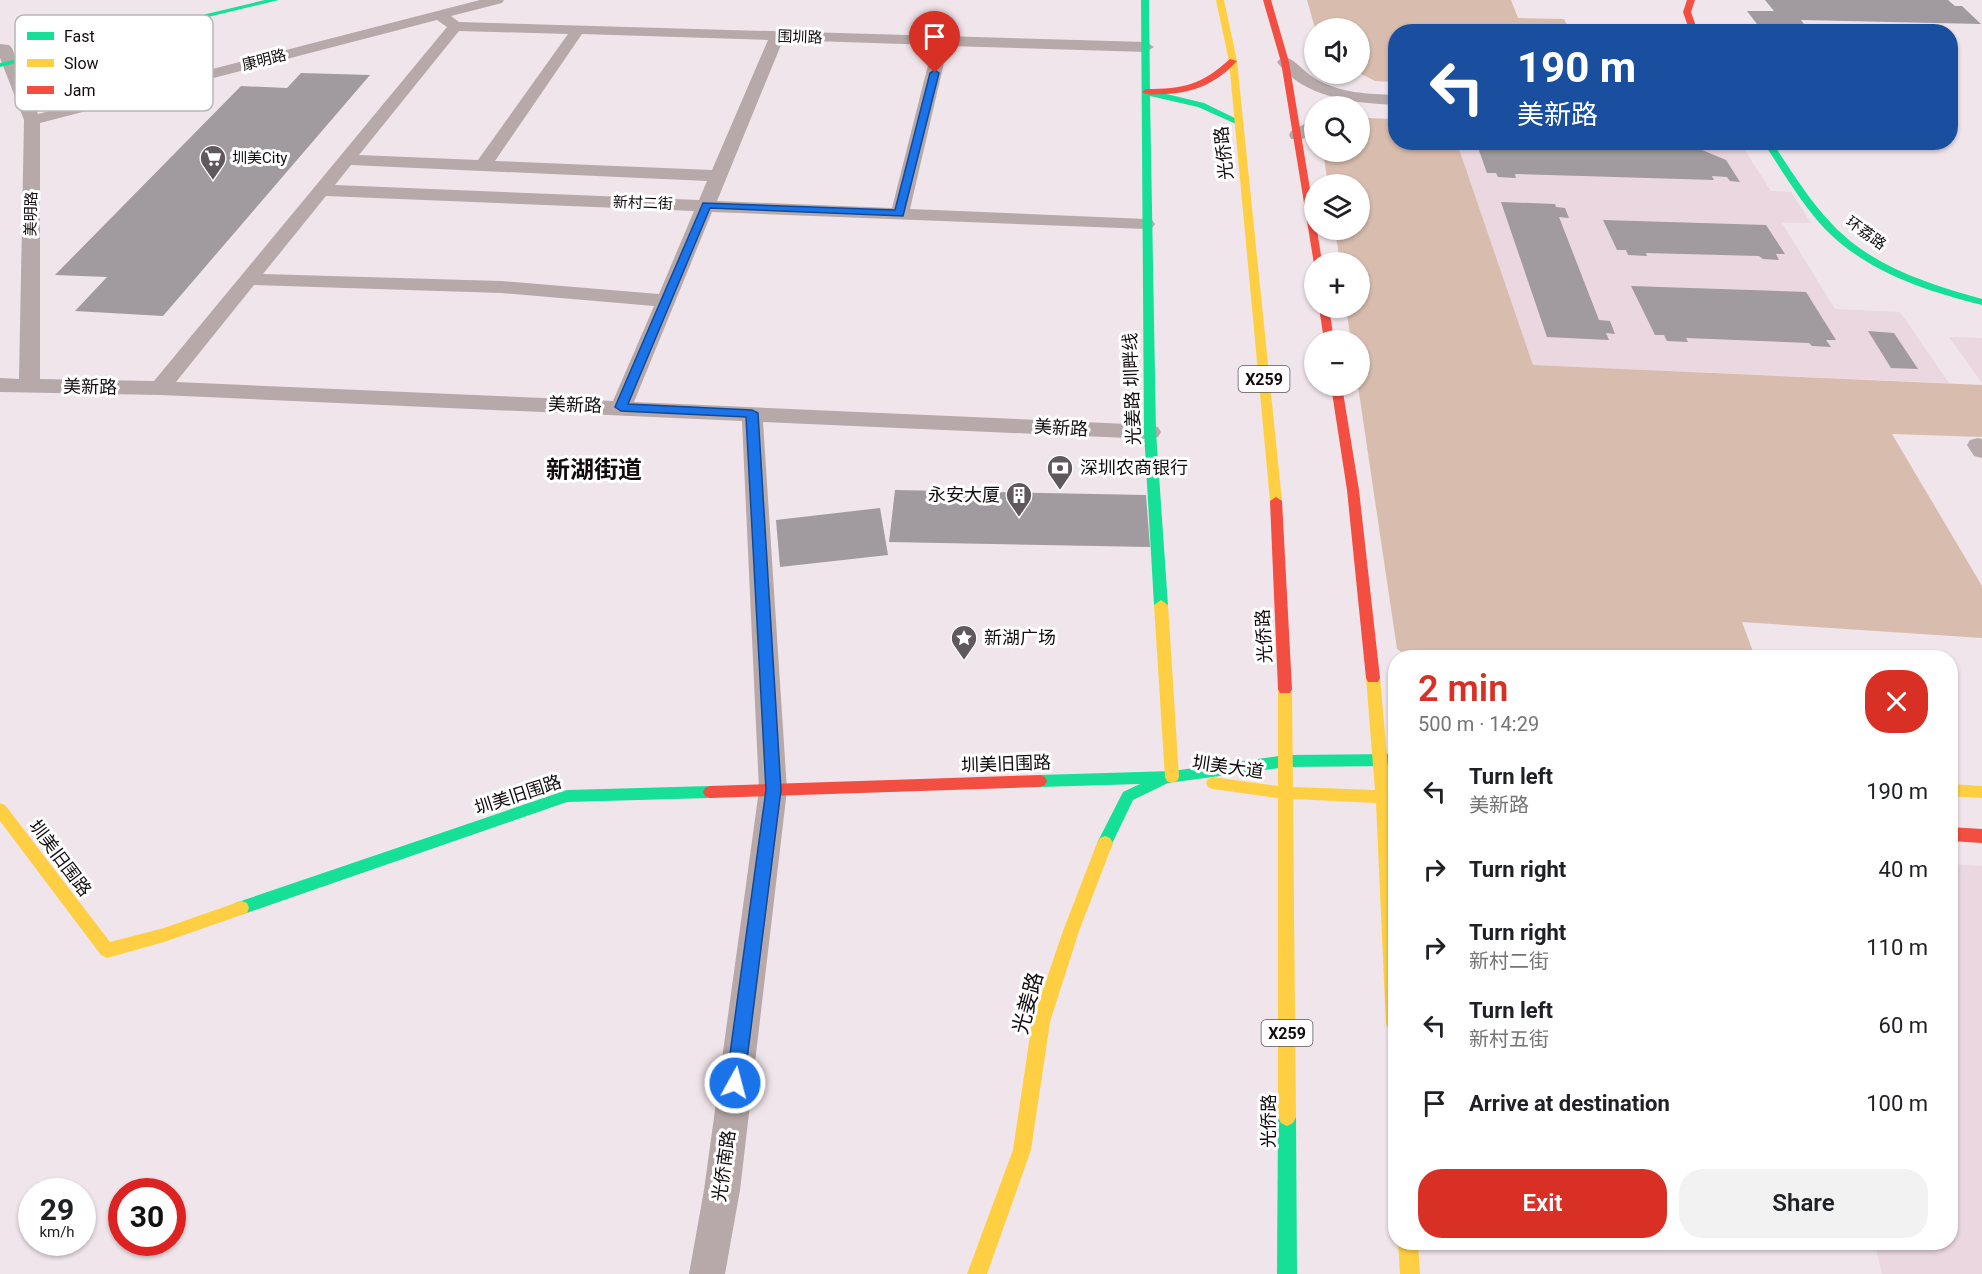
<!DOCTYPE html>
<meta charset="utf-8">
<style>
body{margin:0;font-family:Roboto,"Noto Sans SC",sans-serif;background:#f2f2f2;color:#202124;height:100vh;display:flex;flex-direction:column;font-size:22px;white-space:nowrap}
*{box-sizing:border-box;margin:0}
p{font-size:20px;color:#757577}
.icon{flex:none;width:33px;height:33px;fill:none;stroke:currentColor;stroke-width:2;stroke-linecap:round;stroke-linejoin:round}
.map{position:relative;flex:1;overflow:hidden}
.panel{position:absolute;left:1388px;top:650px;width:570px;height:600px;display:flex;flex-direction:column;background:#fff;border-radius:24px;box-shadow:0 2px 4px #0004}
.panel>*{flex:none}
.top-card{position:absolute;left:1388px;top:24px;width:570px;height:126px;border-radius:24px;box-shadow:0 2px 4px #0004;background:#1a4fa0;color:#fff;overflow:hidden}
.fabs{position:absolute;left:1304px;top:18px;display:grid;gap:12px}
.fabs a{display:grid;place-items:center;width:66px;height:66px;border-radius:50%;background:#fff;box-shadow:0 2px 4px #0004;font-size:30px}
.speed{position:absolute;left:18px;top:1178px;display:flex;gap:12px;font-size:30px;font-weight:700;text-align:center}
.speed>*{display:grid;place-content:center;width:78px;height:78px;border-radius:50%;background:#fff;box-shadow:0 2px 4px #0004;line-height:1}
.speed small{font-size:15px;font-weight:400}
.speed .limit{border:9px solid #d22;background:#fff;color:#111}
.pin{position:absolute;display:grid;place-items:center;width:51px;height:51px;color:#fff;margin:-62px -26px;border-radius:50% 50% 50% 0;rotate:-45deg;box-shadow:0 0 6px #0007}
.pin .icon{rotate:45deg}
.me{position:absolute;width:66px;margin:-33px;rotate:7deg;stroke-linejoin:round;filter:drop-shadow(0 0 4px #0008)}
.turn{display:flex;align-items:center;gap:21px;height:126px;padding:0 30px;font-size:27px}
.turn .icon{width:78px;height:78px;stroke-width:2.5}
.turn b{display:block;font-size:42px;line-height:51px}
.round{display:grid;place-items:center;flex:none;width:63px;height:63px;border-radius:24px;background:#f2f2f2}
.summary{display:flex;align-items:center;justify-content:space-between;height:102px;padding:0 30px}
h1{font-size:36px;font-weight:600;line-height:45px;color:#d93025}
.primary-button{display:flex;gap:12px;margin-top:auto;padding:12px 30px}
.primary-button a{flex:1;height:69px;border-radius:24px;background:#d93025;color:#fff;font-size:24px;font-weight:600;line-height:69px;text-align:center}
.primary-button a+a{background:#f2f2f2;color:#202124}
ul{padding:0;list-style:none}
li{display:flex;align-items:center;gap:18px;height:78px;padding:0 30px}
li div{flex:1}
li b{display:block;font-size:22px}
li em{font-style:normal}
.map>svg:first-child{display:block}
</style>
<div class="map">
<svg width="1982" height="1274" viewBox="0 0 1982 1274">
<rect width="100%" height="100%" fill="#f0e5ea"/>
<g fill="#ead7df">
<polygon points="1457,143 1740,143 1771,191 1791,192 1811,223 1782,223 1835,309 1900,312 1949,383 1533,365"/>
<polygon points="1949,337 1982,338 1982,383"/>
<polygon points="1950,864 1982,866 1982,1274 1882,1274 1874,1242 1950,1242"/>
</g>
<g fill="#d8bcae">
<polygon points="1307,0 1511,0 1518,18 1564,19 1570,31 1395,32 1395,82 1375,81 1359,73 1359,28 1315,28"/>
<polygon points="1365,118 1395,119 1395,142 1457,143 1533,365 1982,385 1982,437 1892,434 1982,586 1982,638 1742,622 1755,657 1409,657 1397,649 1358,386 1359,340 1351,340 1346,308 1359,308 1359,262 1340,262 1335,230 1359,230 1359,184 1328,184 1323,152 1359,152 1359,121"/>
</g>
<g fill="#a19a9f">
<polygon points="1765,0 1948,0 1955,6 1962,6 1981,24 1801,20 1810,32 1763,32 1747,11 1774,11"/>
<polygon points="301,73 370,75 163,316 75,311 107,277 55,275 241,86 287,88"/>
<polygon points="1476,142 1683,142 1726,160 1740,182 1730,181 1727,177 1712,176 1714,180 1515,174 1516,178 1498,177 1496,173 1487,173"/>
<polygon points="1501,202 1555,204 1556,207 1565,208 1569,218 1559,217 1599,320 1610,321 1615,334 1606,333 1609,340 1547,337"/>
<polygon points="1603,220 1766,225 1785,254 1776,254 1779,260 1763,259 1759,256 1646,253 1647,256 1628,255 1626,250 1617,250"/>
<polygon points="1631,286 1806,292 1836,340 1826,340 1831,347 1812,346 1809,343 1686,338 1688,342 1667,341 1664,335 1655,335"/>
<polygon points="1868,331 1894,333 1918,369 1891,368"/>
<polygon points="895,490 1146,495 1150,547 889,542"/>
<polygon points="880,508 888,555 780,567 776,520"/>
</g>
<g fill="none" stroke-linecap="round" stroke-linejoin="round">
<g fill="#b7a9a9" fill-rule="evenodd">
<path d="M480,0H504L502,3L451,16L459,22L1146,42L1154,47L1146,52L948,46L910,209L1146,219L1152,220L1155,224L1152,228L1146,229L712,212L634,402L1150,425L1158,427L1161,432L1158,437L1150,439L763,422L787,790L740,1190L725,1274H689L704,1190L759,790L742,421L160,395L0,392V378L19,379L24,120L0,58V44L9,45L12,48L38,114ZM437,20L447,27L154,381L40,379V123ZM459,31L568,34L478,160L359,155ZM582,34L768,40L712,170L495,161ZM783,40L933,45L892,208L717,201ZM351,165L707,181L699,200L335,185ZM326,196L694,211L659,294L501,281L263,274ZM254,285L501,293L654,306L613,401L176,382Z"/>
<path d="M1285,57C1296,60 1305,73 1316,79C1340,93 1368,94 1395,95V105C1353,103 1304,98 1277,62L1280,59Z"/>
<polygon points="1314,119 1314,131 1303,139 1291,139 1289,135 1291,131"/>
<polygon points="1978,438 1982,439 1982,458 1974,456 1967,445 1970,440"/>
</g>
<g fill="#16e098" fill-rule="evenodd">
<polygon points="265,0 279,0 0,67 0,63"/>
<polygon points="1141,0 1149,0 1150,90 1204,103 1243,122 1236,124 1198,107 1150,96 1156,432 1168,605 1161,610 1154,605 1144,432"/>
<path d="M1763,142H1772C1791,170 1808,199 1832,224C1871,266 1928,284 1982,299V305C1926,291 1867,272 1825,229C1801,203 1783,172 1763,142Z"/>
<polygon points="1395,754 1395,766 1287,767 1168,783 1133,800 1110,848 1105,850 1100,848 1097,843 1123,792 1140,784 1040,787 1035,785 1033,781 1035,777 1040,775 1172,771 1287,755"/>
<polygon points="710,786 715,788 717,792 715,796 710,798 567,802 241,915 235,913 233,908 235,903 241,901 567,790"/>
<polygon points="1287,1108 1293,1111 1296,1117 1297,1274 1277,1274 1278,1117 1281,1111"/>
</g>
<g fill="#ffcf43" fill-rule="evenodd">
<polygon points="1216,0 1224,0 1237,61 1282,501 1276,505 1270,501 1229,61"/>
<polygon points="1161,600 1168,605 1179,777 1177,781 1172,783 1167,781 1165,777 1154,605"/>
<polygon points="1373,673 1378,674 1380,678 1390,791 1395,791 1395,803 1391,803 1395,875 1395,1032 1389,1030 1386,1024 1376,803 1293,799 1296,1117 1293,1123 1287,1126 1281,1123 1278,1117 1278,798 1213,789 1208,787 1206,783 1208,779 1213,777 1278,786 1278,689 1280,685 1290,685 1292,689 1293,787 1375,790 1366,678 1368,674"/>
<polygon points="1950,784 1982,786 1982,798 1950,796"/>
<polygon points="0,803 5,805 110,942 164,928 241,901 247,903 249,908 247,913 164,942 107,958 101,955 0,821"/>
<polygon points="1105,836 1110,838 1113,843 1079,931 1050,1022 1031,1150 987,1274 967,1274 1013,1150 1032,1022 1063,931 1097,843 1100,838"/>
<polygon points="1398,1242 1418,1242 1420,1274 1400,1274"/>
</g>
<g fill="#f24e42" fill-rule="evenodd">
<polygon points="1263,0 1271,0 1289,62 1314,213 1314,230 1317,230 1322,262 1314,262 1314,264 1281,62"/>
<polygon points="1687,0 1695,0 1691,12 1698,32 1690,32 1683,12"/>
<path d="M1230,59L1237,61C1217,83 1194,93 1165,94C1157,94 1148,96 1142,92L1146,89C1184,89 1201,85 1230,59Z"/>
<polygon points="1319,308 1329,308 1334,340 1324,340"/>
<polygon points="1331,386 1342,386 1359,490 1380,678 1378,682 1368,682 1366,678 1347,490"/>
<polygon points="1276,497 1282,501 1292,689 1290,693 1280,693 1278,689 1270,501"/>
<polygon points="1040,775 1045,777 1047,781 1045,785 1040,787 710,798 705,796 703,792 705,788 710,786"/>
<polygon points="1950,827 1982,829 1982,843 1950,841"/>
</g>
</g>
<polygon fill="#1a73e8" stroke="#114b97" stroke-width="1.5" points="935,70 939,73 903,216 710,208 628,404 752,410 758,413 781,790 744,1083 741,1089 735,1092 729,1089 726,1083 766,790 746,417 621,411 615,407 703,203 895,210 930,73"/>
<defs>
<g id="supermarket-pin" transform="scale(1.35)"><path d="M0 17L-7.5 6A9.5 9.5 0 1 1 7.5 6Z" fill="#60585c" stroke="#fff"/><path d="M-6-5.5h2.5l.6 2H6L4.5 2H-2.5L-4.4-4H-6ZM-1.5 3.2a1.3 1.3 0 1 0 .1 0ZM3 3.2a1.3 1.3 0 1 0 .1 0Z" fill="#fff"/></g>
<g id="bank-pin" transform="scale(1.35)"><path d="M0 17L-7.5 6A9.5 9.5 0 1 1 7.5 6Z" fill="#60585c" stroke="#fff"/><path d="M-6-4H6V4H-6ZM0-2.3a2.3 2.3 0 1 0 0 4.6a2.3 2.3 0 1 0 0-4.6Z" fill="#fff"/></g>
<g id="building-pin" transform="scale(1.35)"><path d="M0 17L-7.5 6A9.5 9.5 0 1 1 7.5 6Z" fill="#60585c" stroke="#fff"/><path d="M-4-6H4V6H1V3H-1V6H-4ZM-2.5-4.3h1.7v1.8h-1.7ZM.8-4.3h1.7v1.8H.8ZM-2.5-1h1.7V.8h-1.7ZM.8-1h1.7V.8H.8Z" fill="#fff"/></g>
<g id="sight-pin" transform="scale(1.35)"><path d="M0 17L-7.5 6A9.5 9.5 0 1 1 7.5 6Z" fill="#60585c" stroke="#fff"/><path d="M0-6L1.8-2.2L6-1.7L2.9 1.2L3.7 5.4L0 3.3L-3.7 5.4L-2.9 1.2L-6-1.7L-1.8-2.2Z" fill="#fff"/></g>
</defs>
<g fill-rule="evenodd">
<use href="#supermarket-pin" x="213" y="158"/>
<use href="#bank-pin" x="1060" y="468"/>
<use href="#building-pin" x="1019" y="495"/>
<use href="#sight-pin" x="964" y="638"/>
</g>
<g text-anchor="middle" stroke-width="6" stroke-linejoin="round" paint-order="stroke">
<g font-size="15" fill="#120c0f" stroke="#fff">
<text transform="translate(800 37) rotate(2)" y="5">围圳路</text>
<text transform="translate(264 60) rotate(-14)" y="5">康明路</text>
<text transform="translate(643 203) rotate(2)" y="5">新村二街</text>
<text transform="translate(31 214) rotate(-89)" y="5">美明路</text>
<text transform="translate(1866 233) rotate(36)" y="5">环荔路</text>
</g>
<g font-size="15" fill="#120c0f" stroke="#fff" text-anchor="start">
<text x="232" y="163">圳美City</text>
</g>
<g fill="#fff" stroke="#595557" stroke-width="1.5">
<rect x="1238.5" y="366" width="51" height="26" rx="4.5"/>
<rect x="1261.5" y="1020" width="51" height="26" rx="4.5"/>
</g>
<g font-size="16" font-weight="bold" fill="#120c0f">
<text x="1264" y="385">X259</text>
<text x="1287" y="1039">X259</text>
</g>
<g font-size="18" fill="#120c0f" stroke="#fff">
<text transform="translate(1224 153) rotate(-96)" y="6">光侨路</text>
<text transform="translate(90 387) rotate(1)" y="6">美新路</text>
<text transform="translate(1132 389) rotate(-92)" y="6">光姜路 圳畔线</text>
<text transform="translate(575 405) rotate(2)" y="6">美新路</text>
<text transform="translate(1061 428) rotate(3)" y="6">美新路</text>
<text transform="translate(1264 636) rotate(-93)" y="6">光侨路</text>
<text transform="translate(1006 764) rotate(-2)" y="6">圳美旧围路</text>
<text transform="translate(1228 767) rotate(8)" y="6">圳美大道</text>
<text transform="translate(518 795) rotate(-18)" y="6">圳美旧围路</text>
<text transform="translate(60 858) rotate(53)" y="6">圳美旧围路</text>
<text transform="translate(1269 1121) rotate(-90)" y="6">光侨路</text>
<text transform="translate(724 1166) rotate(-82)" y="6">光侨南路</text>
</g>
<g font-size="18" fill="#120c0f" stroke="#fff" text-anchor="start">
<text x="1080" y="474">深圳农商银行</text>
<text x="1000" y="501" text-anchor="end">永安大厦</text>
<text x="984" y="644">新湖广场</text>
</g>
<g font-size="21" fill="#120c0f" stroke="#fff">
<text transform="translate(1028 1003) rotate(-75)" y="7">光姜路</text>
</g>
<g font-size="24" font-weight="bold" fill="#120c0f" stroke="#fff">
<text x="594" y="478">新湖街道</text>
</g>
</g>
<rect x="15" y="15" width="198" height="96" rx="9" fill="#fff" stroke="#b8b6b7" stroke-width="1.5"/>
<rect x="27" y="32" width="27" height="8" fill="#16e098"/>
<rect x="27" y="59" width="27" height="8" fill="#ffcf43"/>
<rect x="27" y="86" width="27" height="8" fill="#f24e42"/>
<g font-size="16" fill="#120c0f">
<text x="64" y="42">Fast</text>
<text x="64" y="69">Slow</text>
<text x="64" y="96">Jam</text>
</g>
</svg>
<div class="fabs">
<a><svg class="icon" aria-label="sound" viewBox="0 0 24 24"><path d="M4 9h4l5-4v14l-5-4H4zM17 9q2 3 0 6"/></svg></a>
<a><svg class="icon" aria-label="search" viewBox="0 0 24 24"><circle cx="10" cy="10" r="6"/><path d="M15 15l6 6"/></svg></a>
<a><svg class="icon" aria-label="layers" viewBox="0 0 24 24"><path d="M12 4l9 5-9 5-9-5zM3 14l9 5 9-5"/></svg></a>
<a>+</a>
<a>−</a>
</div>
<div class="speed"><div>29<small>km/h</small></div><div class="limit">30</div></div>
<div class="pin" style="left:935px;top:73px;background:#d93025"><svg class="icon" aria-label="arrive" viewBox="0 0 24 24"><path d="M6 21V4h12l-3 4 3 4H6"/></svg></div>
<svg class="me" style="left:735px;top:1083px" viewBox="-20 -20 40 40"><circle r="17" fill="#1a73e8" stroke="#fff" stroke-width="3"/><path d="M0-11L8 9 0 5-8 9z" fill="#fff"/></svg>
<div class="top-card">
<div class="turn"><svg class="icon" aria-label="left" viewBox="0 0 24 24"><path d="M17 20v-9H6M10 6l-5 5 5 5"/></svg><div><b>190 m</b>美新路</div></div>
</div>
<section class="panel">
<div class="summary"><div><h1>2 min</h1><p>500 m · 14:29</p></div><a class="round" style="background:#d93025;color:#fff"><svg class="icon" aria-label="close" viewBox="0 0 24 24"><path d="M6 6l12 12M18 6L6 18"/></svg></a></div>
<ul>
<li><svg class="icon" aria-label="left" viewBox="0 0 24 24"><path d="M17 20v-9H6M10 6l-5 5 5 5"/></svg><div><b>Turn left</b><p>美新路</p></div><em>190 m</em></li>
<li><svg class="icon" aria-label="right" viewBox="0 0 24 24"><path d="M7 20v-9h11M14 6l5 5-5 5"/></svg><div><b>Turn right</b></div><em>40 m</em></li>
<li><svg class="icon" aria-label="right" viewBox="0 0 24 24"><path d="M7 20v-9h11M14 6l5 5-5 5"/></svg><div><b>Turn right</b><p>新村二街</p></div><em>110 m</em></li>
<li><svg class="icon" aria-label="left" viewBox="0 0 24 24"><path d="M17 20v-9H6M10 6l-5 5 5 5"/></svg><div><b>Turn left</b><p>新村五街</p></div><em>60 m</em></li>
<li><svg class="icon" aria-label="arrive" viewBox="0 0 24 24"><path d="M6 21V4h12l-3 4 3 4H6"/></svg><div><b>Arrive at destination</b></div><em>100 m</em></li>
</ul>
<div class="primary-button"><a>Exit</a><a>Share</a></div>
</section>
</div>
